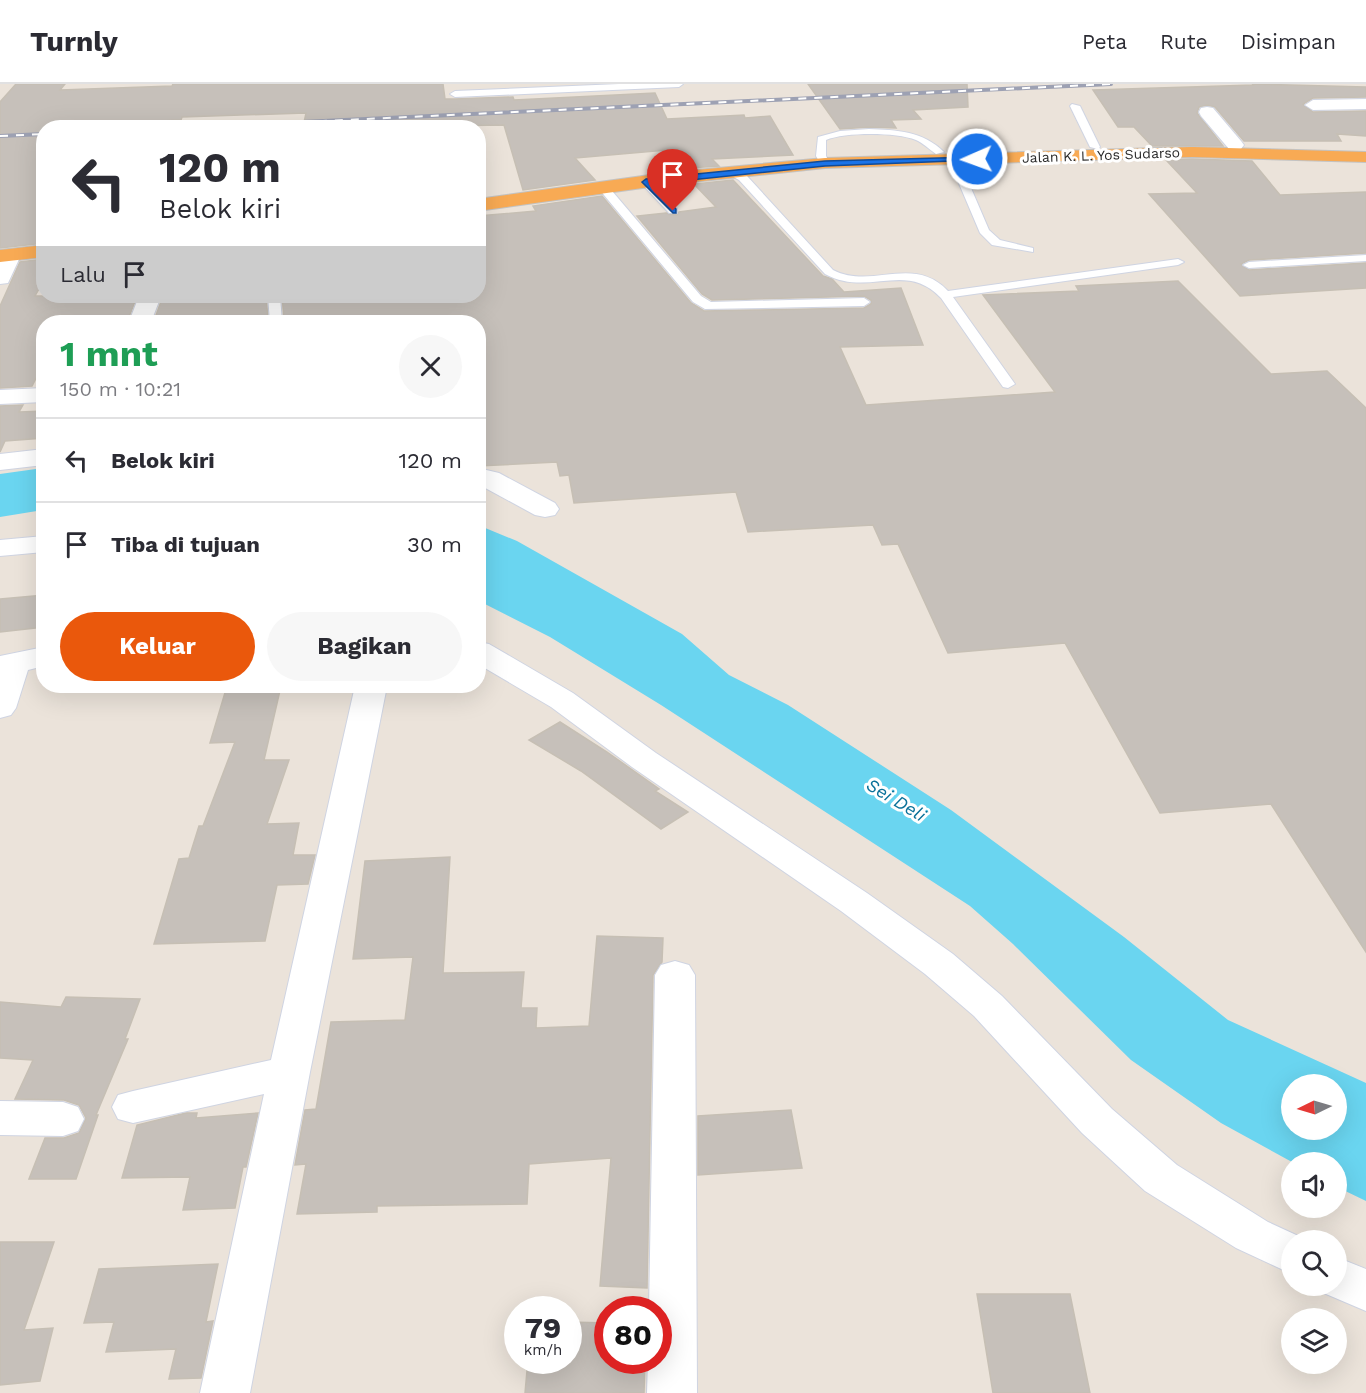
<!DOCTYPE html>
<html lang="id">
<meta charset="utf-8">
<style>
body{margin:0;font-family:"Work Sans",sans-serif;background:#f7f7f7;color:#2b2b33;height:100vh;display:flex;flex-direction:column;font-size:22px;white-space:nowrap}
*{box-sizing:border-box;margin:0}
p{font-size:20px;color:#7c7c81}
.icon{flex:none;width:33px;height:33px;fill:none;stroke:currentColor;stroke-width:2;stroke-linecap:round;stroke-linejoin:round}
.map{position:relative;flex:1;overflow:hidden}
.drawer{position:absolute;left:36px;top:231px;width:450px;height:378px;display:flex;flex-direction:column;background:#fff;border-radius:24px;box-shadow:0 6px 24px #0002}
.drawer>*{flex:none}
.top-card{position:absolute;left:36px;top:36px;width:450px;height:183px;border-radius:24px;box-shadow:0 6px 24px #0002;background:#fff;color:#2b2b33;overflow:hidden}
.needle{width:39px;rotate:265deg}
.controls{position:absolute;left:1281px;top:990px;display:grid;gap:12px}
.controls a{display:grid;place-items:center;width:66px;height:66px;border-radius:50%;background:#fff;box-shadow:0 6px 24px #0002;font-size:30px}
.speed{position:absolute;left:504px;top:1212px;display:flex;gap:12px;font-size:30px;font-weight:700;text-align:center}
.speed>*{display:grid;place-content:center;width:78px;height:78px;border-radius:50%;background:#fff;box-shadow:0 6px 24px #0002;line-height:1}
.speed small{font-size:15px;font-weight:400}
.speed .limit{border:9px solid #d22;background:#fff;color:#111}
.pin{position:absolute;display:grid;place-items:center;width:51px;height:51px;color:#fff;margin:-62px -26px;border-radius:50% 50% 50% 0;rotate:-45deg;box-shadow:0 0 6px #0007}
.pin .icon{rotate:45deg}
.me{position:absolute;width:66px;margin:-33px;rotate:268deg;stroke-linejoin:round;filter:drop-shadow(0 0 4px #0008)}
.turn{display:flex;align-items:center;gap:21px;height:126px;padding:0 24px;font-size:27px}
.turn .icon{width:78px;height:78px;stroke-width:2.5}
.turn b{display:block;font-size:42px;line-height:51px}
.then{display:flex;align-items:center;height:57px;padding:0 24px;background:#0003;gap:12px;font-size:22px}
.round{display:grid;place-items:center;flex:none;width:63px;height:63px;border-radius:32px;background:#f7f7f7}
.overview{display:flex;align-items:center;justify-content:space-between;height:102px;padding:0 24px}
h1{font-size:36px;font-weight:700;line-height:45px;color:#1e9e55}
.button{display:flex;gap:12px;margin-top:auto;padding:12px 24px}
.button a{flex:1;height:69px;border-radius:36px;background:#ea580c;color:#fff;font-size:24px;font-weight:700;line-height:69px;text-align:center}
.button a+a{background:#f7f7f7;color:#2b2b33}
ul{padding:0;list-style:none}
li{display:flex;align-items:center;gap:18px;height:84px;padding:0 24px;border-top:2px solid #e1e1e2}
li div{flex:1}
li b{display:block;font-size:22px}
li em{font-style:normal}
header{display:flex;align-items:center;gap:36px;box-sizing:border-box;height:84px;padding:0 30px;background:#fff;border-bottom:2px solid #e1e1e2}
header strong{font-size:28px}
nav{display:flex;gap:33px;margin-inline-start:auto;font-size:21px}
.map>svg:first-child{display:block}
</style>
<header>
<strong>Turnly</strong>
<nav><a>Peta</a><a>Rute</a><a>Disimpan</a></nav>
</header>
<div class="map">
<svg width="1366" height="1309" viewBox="0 0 1366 1309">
<rect width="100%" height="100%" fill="#ebe3da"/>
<g fill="#6ad5f0" fill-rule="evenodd">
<polygon points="43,384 43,426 0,433 0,390"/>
<path d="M478,441L517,457L682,550L729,591L788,621L951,726L1124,853L1228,936L1366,999V1117L1337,1103L1336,1078H1292L1221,1039L1131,976L1013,860L970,822L661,621L550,553L479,517ZM1292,1000H1336V1046H1292Z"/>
</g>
<g fill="#c6c0ba" stroke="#c6bfb4" stroke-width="1.5">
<polygon points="16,0 65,0 60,6 172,2 173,0 443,0 445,15 455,15 513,13 514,16 655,9 667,35 744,31 745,34 770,32 793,71 712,75 719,82 688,84 687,81 667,66 575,74 595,96 523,106 504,41 303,44 306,29 182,33 181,36 44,43 44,159 0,164 0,18"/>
<polygon points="808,0 967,0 968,23 913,26 921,35 891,36 896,44 869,43 840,45"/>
<polygon points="1252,0 1366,3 1366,13 1313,14 1303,20 1313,28 1366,27 1366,52 1337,50 1341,57 1244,57 1215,23 1207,21 1199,23 1197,29 1223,62 1152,62 1134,43 1118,43 1093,6 1254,1"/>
<polygon points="1192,75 1252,77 1280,111 1366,108 1366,169 1249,176 1241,180 1249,186 1366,179 1366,204 1240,212 1149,110 1197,109 1166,76"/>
<polygon points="733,96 823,192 832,195 844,208 901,204 923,261 840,263 866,321 1055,308 983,211 1079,207 1076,202 1178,197 1271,290 1327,287 1366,324 1366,868 1271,720 1160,729 1065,559 948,569 898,460 882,461 873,441 748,448 736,408 574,419 569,391 560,392 557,378 478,382 478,238 304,238 304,232 284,234 282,212 478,212 478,132 536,127 533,122 602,112 691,219 704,227 864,224 871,220 871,216 864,212 712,216 702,210 637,132 666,129 677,131 679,128 716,123 694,100"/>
<polygon points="44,175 44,196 35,212 137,212 127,238 44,238 44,279 32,302 0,304 0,222 20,178"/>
<polygon points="163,212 266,212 268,236 242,238 154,237"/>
<polygon points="23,321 19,328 44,327 44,354 5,357 0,368 0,322"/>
<polygon points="44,511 44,543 0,548 0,515"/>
<polygon points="227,602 281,602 264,676 289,676 267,740 299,739 293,771 315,771 308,800 277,801 265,857 154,860 179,775 189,774 199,742 203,742 235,658 210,659"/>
<polygon points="560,638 607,668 659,705 655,707 688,728 661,745 581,687 529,656"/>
<polygon points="450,773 443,889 524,888 521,924 537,924 536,944 589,942 597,852 663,854 662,878 653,891 647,1204 600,1202 611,1074 529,1080 527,1120 377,1122 377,1128 297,1130 306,1080 295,1081 305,1026 316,1025 331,938 405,936 413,873 353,875 365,777"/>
<polygon points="66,913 140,915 125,955 128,955 96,1031 98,1031 76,1095 29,1095 45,1054 64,1054 79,1049 86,1034 79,1021 64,1016 15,1015 33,976 0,974 0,918 61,923"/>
<polygon points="791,1026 802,1084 698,1091 698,1032"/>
<polygon points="186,1029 197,1029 196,1034 258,1029 246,1083 243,1083 235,1124 183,1126 190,1093 122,1094 137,1041"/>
<polygon points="0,1158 54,1158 24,1246 53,1244 40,1297 0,1301"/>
<polygon points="218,1180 206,1238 213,1237 201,1294 169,1295 176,1265 106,1268 114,1238 84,1239 99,1185"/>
<polygon points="977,1210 1070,1210 1090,1309 993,1309"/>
<polygon points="568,1238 608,1239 608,1276 645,1276 644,1309 525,1309 528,1276 568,1276"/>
</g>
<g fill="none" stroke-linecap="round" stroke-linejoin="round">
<g stroke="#cfd4e2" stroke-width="2">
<g id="service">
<polygon points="619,0 683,0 679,3 455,13 450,10 455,7"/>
<polygon points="1072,20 1080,22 1100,63 1098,65 1090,63 1070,22"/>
<path d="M869,45C897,46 923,47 944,68L936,70C929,65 923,59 916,56C896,48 845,48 826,56V72L830,79L821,81L816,72L818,53L840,47Z"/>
<polygon points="661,68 667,68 686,83 686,87 678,87 661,72"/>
<polygon points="954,73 959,76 989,146 1000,156 1033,164 1033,168 992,161 980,149 949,76"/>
<path d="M728,86H736L747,92L833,186C872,206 913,170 948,207L1178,175L1184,178L1178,181L953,213L1015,300L1008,304L1003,303L941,214C905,176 869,214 825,190L739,96L728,90Z"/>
<polygon points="646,95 650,96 677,125 677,129 669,129 642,100 641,98"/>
<polygon points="603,100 607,101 701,212 711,218 864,214 870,218 864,222 705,225 693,218 599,105 599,101"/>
<polygon points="1366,171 1366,177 1249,184 1243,181 1249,178"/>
<polygon points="268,212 280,212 282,238 270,238"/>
</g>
</g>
<g stroke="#cfd4e2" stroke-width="2">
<g id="minor">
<polygon points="1366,15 1366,25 1313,26 1305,21 1313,16"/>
<polygon points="1207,23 1213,24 1241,57 1244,61 1241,65 1229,65 1201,32 1199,28 1201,24"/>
<polygon points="11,165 18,167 21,171 8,199 0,200 0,172 4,167"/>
<polygon points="139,212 161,212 151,238 129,238"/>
<polygon points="44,304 44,318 0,320 0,306"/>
<polygon points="44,365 44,381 0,386 0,370"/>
<polygon points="478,384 499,389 555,419 559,425 555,431 545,433 535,431 478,400"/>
<polygon points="44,452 44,468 0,472 0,456"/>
<polygon points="478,558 489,560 573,609 656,669 867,809 953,870 1002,912 1112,1025 1177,1081 1268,1138 1307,1156 1292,1156 1292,1190 1236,1164 1145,1107 1082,1049 974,932 925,890 841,827 632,683 551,623 478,580"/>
<polygon points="44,563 44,582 28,586 16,624 11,631 0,634 0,572"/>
<polygon points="355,602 387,602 310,988 250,1309 200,1309 264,1010 133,1039 118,1035 112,1023 118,1011 133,1007 271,976"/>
<polygon points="675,877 689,881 695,891 697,1309 647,1309 648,1276 658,1276 658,1226 649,1226 655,891 661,881"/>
<polygon points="0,1017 63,1018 78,1023 84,1035 78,1047 63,1052 0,1051"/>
<polygon points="1336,1173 1366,1185 1366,1227 1319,1207 1317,1202 1336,1202"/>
</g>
</g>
<g stroke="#c3c3c3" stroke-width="2">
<g id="trunk">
<polygon points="1192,63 1366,68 1366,78 1192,73 825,84 664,101 478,127 478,115 664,89 825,74"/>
<polygon points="44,161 44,173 0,178 0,166"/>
</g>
</g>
<use href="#service" fill="#fff" fill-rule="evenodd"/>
<use href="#minor" fill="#fff" fill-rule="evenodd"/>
<use href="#trunk" fill="#f8aa54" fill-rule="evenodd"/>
<g stroke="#9da1b3" stroke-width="4">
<g id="rail">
<polyline points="175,44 1111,0"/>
<polyline points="0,52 44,50"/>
</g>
</g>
<use href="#rail" stroke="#fff" stroke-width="2" stroke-dasharray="8" stroke-linecap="butt"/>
</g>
<polygon fill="#1a73e8" stroke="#114b97" stroke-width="1.5" points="977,73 981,75 979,76 825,82 652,100 676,125 676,129 673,129 642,98 646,95 825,77"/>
<g text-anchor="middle" stroke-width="6" stroke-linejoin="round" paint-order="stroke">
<g font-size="14" fill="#292929" stroke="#fff">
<text transform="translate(1101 71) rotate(-2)" y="5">Jalan K. L. Yos Sudarso</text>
</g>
<g font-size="18" font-style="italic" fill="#0b729a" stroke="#fff">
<text transform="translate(896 716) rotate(31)" y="6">Sei Deli</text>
</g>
</g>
</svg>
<div class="controls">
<a><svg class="needle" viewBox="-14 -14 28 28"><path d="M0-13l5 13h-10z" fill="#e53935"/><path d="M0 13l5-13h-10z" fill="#7c7c81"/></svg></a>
<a><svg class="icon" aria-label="sound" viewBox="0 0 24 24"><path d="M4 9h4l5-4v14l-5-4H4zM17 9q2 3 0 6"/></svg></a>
<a><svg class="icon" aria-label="search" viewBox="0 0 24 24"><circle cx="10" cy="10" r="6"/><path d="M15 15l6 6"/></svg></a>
<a><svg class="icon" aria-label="layers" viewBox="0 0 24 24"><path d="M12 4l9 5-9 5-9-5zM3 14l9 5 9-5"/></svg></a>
</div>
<div class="speed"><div>79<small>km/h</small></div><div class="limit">80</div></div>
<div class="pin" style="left:673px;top:127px;background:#d93025"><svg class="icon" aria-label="arrive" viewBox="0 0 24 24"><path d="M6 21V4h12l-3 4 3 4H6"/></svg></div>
<svg class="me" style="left:977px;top:75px" viewBox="-20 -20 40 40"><circle r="17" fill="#1a73e8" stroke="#fff" stroke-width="3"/><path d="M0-11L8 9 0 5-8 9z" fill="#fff"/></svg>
<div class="top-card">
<div class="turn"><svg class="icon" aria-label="left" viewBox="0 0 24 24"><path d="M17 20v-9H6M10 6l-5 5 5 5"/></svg><div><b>120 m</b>Belok kiri</div></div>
<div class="then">Lalu<svg class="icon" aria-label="arrive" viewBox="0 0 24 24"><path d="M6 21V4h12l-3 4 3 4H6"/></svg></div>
</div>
<section class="drawer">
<div class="overview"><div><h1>1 mnt</h1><p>150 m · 10:21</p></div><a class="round"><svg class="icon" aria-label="close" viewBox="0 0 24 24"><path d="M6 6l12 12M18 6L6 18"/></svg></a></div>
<ul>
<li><svg class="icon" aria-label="left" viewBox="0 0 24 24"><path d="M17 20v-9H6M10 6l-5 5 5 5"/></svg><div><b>Belok kiri</b></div><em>120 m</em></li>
<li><svg class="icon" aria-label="arrive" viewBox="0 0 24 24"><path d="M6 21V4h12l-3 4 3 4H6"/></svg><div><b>Tiba di tujuan</b></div><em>30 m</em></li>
</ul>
<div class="button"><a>Keluar</a><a>Bagikan</a></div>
</section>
</div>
